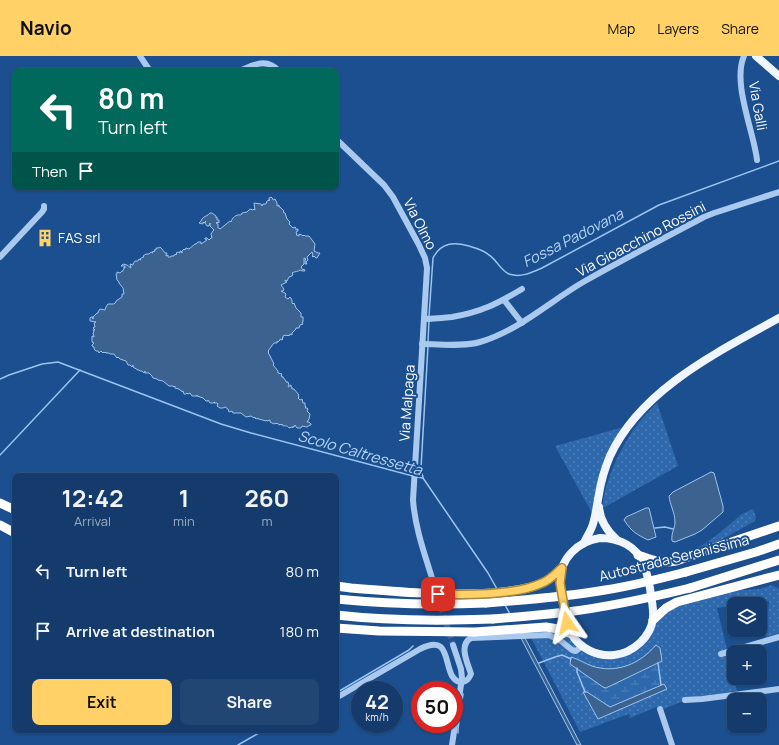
<!DOCTYPE html>
<meta charset="utf-8">
<style>
body{margin:0;font-family:Manrope,sans-serif;background:#214673;color:#f1f3f6;height:100vh;display:flex;flex-direction:column;font-size:15px;white-space:nowrap}
*{box-sizing:border-box;margin:0}
p{font-size:13px;color:#9dadc1}
.icon{flex:none;width:22px;height:22px;fill:none;stroke:currentColor;stroke-width:2;stroke-linecap:round;stroke-linejoin:round}
.map{position:relative;flex:1;overflow:hidden}
.sheet{position:absolute;left:12px;top:417px;width:327px;height:260px;display:flex;flex-direction:column;background:#143b6b;border-radius:8px;box-shadow:0 1px 3px #0004,0 0 0 1px #33557e}
.sheet>*{flex:none}
.banner{position:absolute;left:12px;top:12px;width:327px;height:122px;border-radius:8px;box-shadow:0 1px 3px #0004,0 0 0 1px #33557e;background:#00695c;color:#fff;overflow:hidden}
.fabs{position:absolute;left:727px;top:541px;display:grid;gap:8px}
.fabs a{display:grid;place-items:center;width:40px;height:40px;border-radius:8px;background:#143b6b;box-shadow:0 1px 3px #0004,0 0 0 1px #33557e;font-size:20px}
.speed{position:absolute;left:351px;top:625px;display:flex;gap:8px;font-size:20px;font-weight:700;text-align:center}
.speed>*{display:grid;place-content:center;width:52px;height:52px;border-radius:50%;background:#143b6b;box-shadow:0 1px 3px #0004,0 0 0 1px #33557e;line-height:1}
.speed small{font-size:10px;font-weight:400}
.speed .limit{border:6px solid #d22;background:#fff;color:#111}
.pin{position:absolute;display:grid;place-items:center;width:34px;height:34px;color:#fff;margin:-17px;border-radius:8px;box-shadow:0 2px 6px #0006}
.me{position:absolute;width:44px;margin:-22px;rotate:349deg;stroke-linejoin:round;filter:drop-shadow(0 0 3px #0008)}
.turn{display:flex;align-items:center;gap:14px;height:84px;padding:0 20px;font-size:18px}
.turn .icon{width:52px;height:52px;stroke-width:2.5}
.turn b{display:block;font-size:28px;line-height:34px}
.then{display:flex;align-items:center;height:38px;padding:0 20px;background:#0003;gap:8px;font-size:15px}
.eta{display:flex;justify-content:space-evenly;align-items:center;height:68px;text-align:center}
.eta b{font-size:24px;font-weight:700;line-height:28px}
.cta{display:flex;gap:8px;margin-top:auto;padding:8px 20px}
.cta a{flex:1;height:46px;border-radius:8px;background:#ffd166;color:#111;font-size:16px;font-weight:700;line-height:46px;text-align:center}
.cta a+a{background:#214673;color:#f1f3f6}
ul{padding:0;list-style:none}
li{display:flex;align-items:center;gap:12px;height:60px;padding:0 20px}
li div{flex:1}
li b{display:block;font-size:15px}
li em{font-style:normal}
header{display:flex;align-items:center;gap:24px;box-sizing:border-box;height:56px;padding:0 20px;background:#ffd166;color:#111}
header strong{font-size:19px}
nav{display:flex;gap:22px;margin-inline-start:auto;font-size:14px}
.map>svg:first-child{display:block}
</style>
<header>
<strong>Navio</strong>
<nav><a>Map</a><a>Layers</a><a>Share</a></nav>
</header>
<div class="map">
<svg width="779" height="689" viewBox="0 0 779 689">
<defs>
<pattern id="grass-dots" width="8" height="8" patternUnits="userSpaceOnUse"><rect width="8" height="8" fill="#2e69ad"/><path d="M2 2h.1M6 6h.1" fill="none" stroke="#4d80b9" stroke-width="1.8" stroke-linecap="round"/></pattern>
<pattern id="wetland-marsh" width="20" height="14" patternUnits="userSpaceOnUse"><rect width="20" height="14" fill="#2e69ad"/><path d="M1 5h8M5 5V1M11 12h8M15 12V8" fill="none" stroke="#4d80b9"/></pattern>
</defs>
<rect width="100%" height="100%" fill="#1b4f8f"/>
<g fill="url(#grass-dots)">
<path d="M657,347L678,410L603,452C602,427 624,385 640,365C645,359 651,353 657,347Z"/>
<polygon points="624,371 592,457 555,390"/>
<polygon points="753,453 756,461 755,465 714,488 687,497 704,488 717,479 742,458"/>
<polygon points="772,529 779,533 779,577 766,581 763,570 768,557 769,545 743,548 734,548 734,549 717,552 737,635 693,641 664,653 659,650 630,662 629,658 580,676 526,572 546,572 569,580 584,593 618,600 651,578 657,565 668,552 732,535 759,533"/>
</g>
<polygon fill="url(#wetland-marsh)" points="658,607 661,629 610,651 587,636 585,636 577,616 577,612 603,631 606,632"/>
<g fill="#3c6290" stroke="#9cc4f0">
<path d="M271,141L273,143V144L275,143L277,147V150L279,149V151H280L284,155L283,156L285,157L287,163L290,166L289,168L293,172L295,171L296,172V174L298,173V175L296,176L297,178L296,179H297L299,180V178L302,179L303,180L304,179L305,180H309L315,188L314,195L318,197H320L317,202H316L314,200L313,201L312,200L313,199L312,196L307,201L308,204L306,206L307,208H305V204L306,203L304,202V208L301,211L303,214L304,213L305,215H302L300,214C298,216 295,215 292,217L293,218L292,220L289,221L287,225L285,224V225L287,226L281,229L284,233L283,235H281L285,237L286,238L285,241L288,243L290,241L292,244V247L293,248L294,247L296,252L301,257V261H303V266H302L303,268L300,269L299,272H296V273L292,277V279L290,278L289,280L288,279L287,280L286,279L283,280V282H282L283,283L282,284L280,283V284L278,286L277,285V287H274L268,295L269,296L268,297L269,298L274,308L273,309L278,315V317L282,318L281,320H282V321H283L286,325V326H288L289,329L288,331L291,329V331H292V333H294L299,339H298L299,341L298,342L300,344L302,343L303,347H305V350L306,351L305,352H307L308,353L307,355L310,358L309,363L307,366H309L311,368V369H310L307,371L302,370L301,372H297L295,369L294,371L293,370V372L292,371L289,372C287,369 285,370 283,370L282,368L281,369L280,368V369L278,368L277,367L276,368V367L274,368L270,366V364L267,365V364L266,365L259,363H258V362L256,363L255,362V361L254,362L251,360L246,361L241,357H233L232,355L229,356L228,353L225,351L223,352H220L217,350L218,348L217,347H214L215,346L213,347H210L208,344V345H206L203,342L197,340V339V340H192L190,337L188,338L187,337L186,338H184L183,335L182,336V335L180,334L179,333L175,332V330L174,331L173,330H169L163,325L158,324L157,323L153,322L152,320L149,317H145V315L144,317L142,315H140L139,314H138L133,311V309L132,311L130,309H128L126,305L120,303L118,301L117,302L114,298H110L109,297H106V296L105,297L104,296L103,297L101,295L99,297L98,295H96L94,293V291L92,290V289L94,287L92,286V280L94,281L93,277L94,276L93,274H95L93,272L94,271H95L94,267L96,266L90,265V262L91,261H93V263V261L97,257H98V256L100,253L105,254L106,251L108,248H114L116,246V245L122,241V238H124L123,232L119,227V226L117,224L116,218H117V216L120,217L122,215H123V214L124,213V211L125,212V210H121L123,208L127,209L131,212L130,208L133,209V208L135,205H138L139,203L141,204L140,203L143,201H144L143,200L146,198H149L151,196L153,197L152,196L155,195L154,194H156V192H158L160,191L162,193L165,197H167L166,199V200L168,199V201H171V200H174V199L177,198L176,197L178,196L180,197V195H181L182,197V195L184,193L185,194L186,192L189,193L195,188H196L198,186H201V188L207,184L205,183V182H207L209,184L211,182H212L211,178L213,175L214,174L210,170V167L209,170H207L205,167L206,165L204,167L203,166V168L199,167L201,165L202,163C204,160 208,160 210,157H212L216,160V162L217,161V164H219V167L218,166V167L217,166L216,167L218,168V172H219L220,173L230,165L231,166C232,162 236,158 241,159L242,157L247,156L250,153L253,154L254,153L255,154L254,147L261,148L262,150L263,148H266L267,145L270,144H269V142Z"/>
<path d="M711,416L714,417L723,450V456L702,474L695,478L675,486L672,485C671,476 675,473 675,466C675,457 670,449 669,440L673,436Z"/>
<path d="M646,452H649L656,481L648,484C636,478 632,476 624,464L626,461Z"/>
<polygon points="521,582 525,582 581,689 577,689"/>
<path d="M656,589L660,592L662,605L606,632L603,631L570,608L571,601C578,603 584,607 592,610C616,618 640,608 656,589Z"/>
<polygon points="664,628 667,633 598,663 583,636 587,636 610,651"/>
</g>
<g fill="none" stroke-linecap="round" stroke-linejoin="round">
<g stroke="#9cc4f0" stroke-width="1.5">
<path d="M429,260L433,202C441,186 454,186 469,190C476,192 484,194 489,199C497,204 500,214 509,218C520,222 531,217 542,212L659,149L779,105"/>
<polyline points="428,286 429,264"/>
<polyline points="0,323 9,319 42,308 58,306 221,368 251,377 413,420"/>
<polyline points="0,399 80,314"/>
<polyline points="417,421 423,422 488,517 497,533"/>
<polyline points="423,422 421,412 428,290"/>
<polyline points="655,472 665,471 673,473"/>
<polyline points="505,549 510,558"/>
<polyline points="539,607 555,601 562,599 571,603"/>
<polyline points="658,607 661,629"/>
<polyline points="577,612 577,616 585,636"/>
<polyline points="336,637 409,594 413,590"/>
<polyline points="458,677 458,673 463,638"/>
<polyline points="238,689 264,674"/>
</g>
<polyline stroke="#3d69a0" stroke-width="6" stroke-dasharray="6 3" stroke-linecap="butt" points="433,525 453,589"/>
<g stroke="#a9c9ee" stroke-width="6">
<polyline points="140,0 150,15"/>
<path d="M744,0C732,27 754,76 757,104"/>
<path d="M239,15C254,9 266,1 279,15"/>
<path d="M336,83L384,129L393,141L419,189L425,202L427,212L413,444C415,472 425,499 433,525"/>
<polyline points="0,201 42,156 44,153 44,150"/>
<polyline points="504,244 522,267"/>
<path d="M424,263C433,263 442,262 452,261C481,256 497,248 522,233"/>
<path d="M422,288C441,288 462,291 480,286C520,274 550,245 585,225C624,203 664,182 704,161L714,157L779,136"/>
<polyline points="721,598 779,581"/>
<path d="M336,642L420,593C449,578 444,605 452,620C458,629 467,628 471,618C468,608 458,589 471,582L549,579L561,585L572,594L576,595L582,590"/>
<polyline points="685,644 702,643 779,633"/>
<polyline points="660,653 672,689"/>
<polyline points="452,689 462,622 461,613 453,589"/>
</g>
<g stroke="#f0f6ff" stroke-width="8">
<polyline points="756,0 779,20"/>
<path d="M599,451C600,465 607,475 617,484"/>
<path d="M600,482C619,482 637,490 644,509C647,516 648,524 650,532C651,542 654,552 653,562C651,581 633,597 614,599C597,601 579,592 571,577C566,568 565,558 563,548C562,541 560,534 560,527C559,503 578,485 600,482Z"/>
<path d="M584,487C587,480 591,475 593,468C596,458 597,448 599,438C601,425 605,412 610,400C641,333 718,296 779,262"/>
</g>
<g stroke="#fff" stroke-width="9">
<polyline points="0,447 15,454"/>
<polyline points="0,469 15,477"/>
<path d="M638,499C652,504 660,508 676,505L779,470"/>
<polyline points="686,516 756,496 779,488"/>
<path d="M336,530L351,532C399,536 447,540 495,537C510,535 528,534 542,527C550,524 555,518 562,512"/>
<polyline points="690,532 779,504"/>
<path d="M336,543C386,548 436,549 486,547"/>
<path d="M336,559C388,565 441,565 493,563"/>
<polyline points="653,564 666,552 677,546 779,519"/>
<polyline points="336,572 379,575 475,576 546,571 558,573 572,578"/>
</g>
<g stroke="#fff" stroke-width="9">
<path d="M486,547C526,544 565,541 605,534C632,530 659,523 686,516"/>
<path d="M493,563C518,561 542,559 567,556C608,551 649,542 690,532"/>
</g>
</g>
<g fill="none" stroke-linecap="round" stroke-linejoin="round">
<g stroke="#a68842" stroke-width="10">
<path id="route" d="M438,538C467,539 517,539 542,527C550,524 555,518 562,512L560,527L567,567"/>
</g>
<use href="#route" stroke="#ffd166" stroke-width="7"/>
</g>
<defs>
<g id="building-bare" transform="scale(1.38)"><path d="M-4-6H4V6H1V3H-1V6H-4ZM-2.5-4.3h1.7v1.8h-1.7ZM.8-4.3h1.7v1.8H.8ZM-2.5-1h1.7V.8h-1.7ZM.8-1h1.7V.8H.8Z" fill="#ffd166" stroke="#1b4f8f" stroke-width="2.5" paint-order="stroke"/></g>
</defs>
<g fill-rule="evenodd">
<use href="#building-bare" x="45" y="182"/>
</g>
<g text-anchor="middle" stroke-width="4" stroke-linejoin="round" paint-order="stroke">
<g font-size="14" fill="#fff" stroke="#1b4f8f">
<text transform="translate(758 50) rotate(80)" y="5">Via Galli</text>
<text transform="translate(420 168) rotate(63)" y="5">Via Olmo</text>
<text transform="translate(641 183) rotate(-28)" y="5">Via Gioacchino Rossini</text>
<text transform="translate(407 347) rotate(-86)" y="5">Via Malpaga</text>
<text transform="translate(674 502) rotate(-14)" y="5">Autostrada Serenissima</text>
</g>
<g font-size="14" fill="#fff" stroke="#1b4f8f" text-anchor="start">
<text x="58" y="187">FAS srl</text>
</g>
<g font-size="15" font-style="italic" fill="#b5d3f5" stroke="#1b4f8f">
<text transform="translate(573 182) rotate(-27)" y="5">Fossa Padovana</text>
<text transform="translate(360 397) rotate(16)" y="5">Scolo Caltressetta</text>
</g>
</g>
</svg>
<div class="fabs">
<a><svg class="icon" aria-label="layers" viewBox="0 0 24 24"><path d="M12 4l9 5-9 5-9-5zM3 14l9 5 9-5"/></svg></a>
<a>+</a>
<a>−</a>
</div>
<div class="speed"><div>42<small>km/h</small></div><div class="limit">50</div></div>
<div class="pin" style="left:438px;top:538px;background:#d93025"><svg class="icon" aria-label="arrive" viewBox="0 0 24 24"><path d="M6 21V4h12l-3 4 3 4H6"/></svg></div>
<svg class="me" style="left:567px;top:567px" viewBox="-20 -20 40 40"><path d="M0-17L14 15 0 8-14 15z" fill="#ffd166" stroke="#fff" stroke-width="4"/></svg>
<div class="banner">
<div class="turn"><svg class="icon" aria-label="left" viewBox="0 0 24 24"><path d="M17 20v-9H6M10 6l-5 5 5 5"/></svg><div><b>80 m</b>Turn left</div></div>
<div class="then">Then<svg class="icon" aria-label="arrive" viewBox="0 0 24 24"><path d="M6 21V4h12l-3 4 3 4H6"/></svg></div>
</div>
<section class="sheet">
<div class="eta">
<div><b>12:42</b><p>Arrival</p></div>
<div><b>1</b><p>min</p></div>
<div><b>260</b><p>m</p></div>
</div>
<ul>
<li><svg class="icon" aria-label="left" viewBox="0 0 24 24"><path d="M17 20v-9H6M10 6l-5 5 5 5"/></svg><div><b>Turn left</b></div><em>80 m</em></li>
<li><svg class="icon" aria-label="arrive" viewBox="0 0 24 24"><path d="M6 21V4h12l-3 4 3 4H6"/></svg><div><b>Arrive at destination</b></div><em>180 m</em></li>
</ul>
<div class="cta"><a>Exit</a><a>Share</a></div>
</section>
</div>
